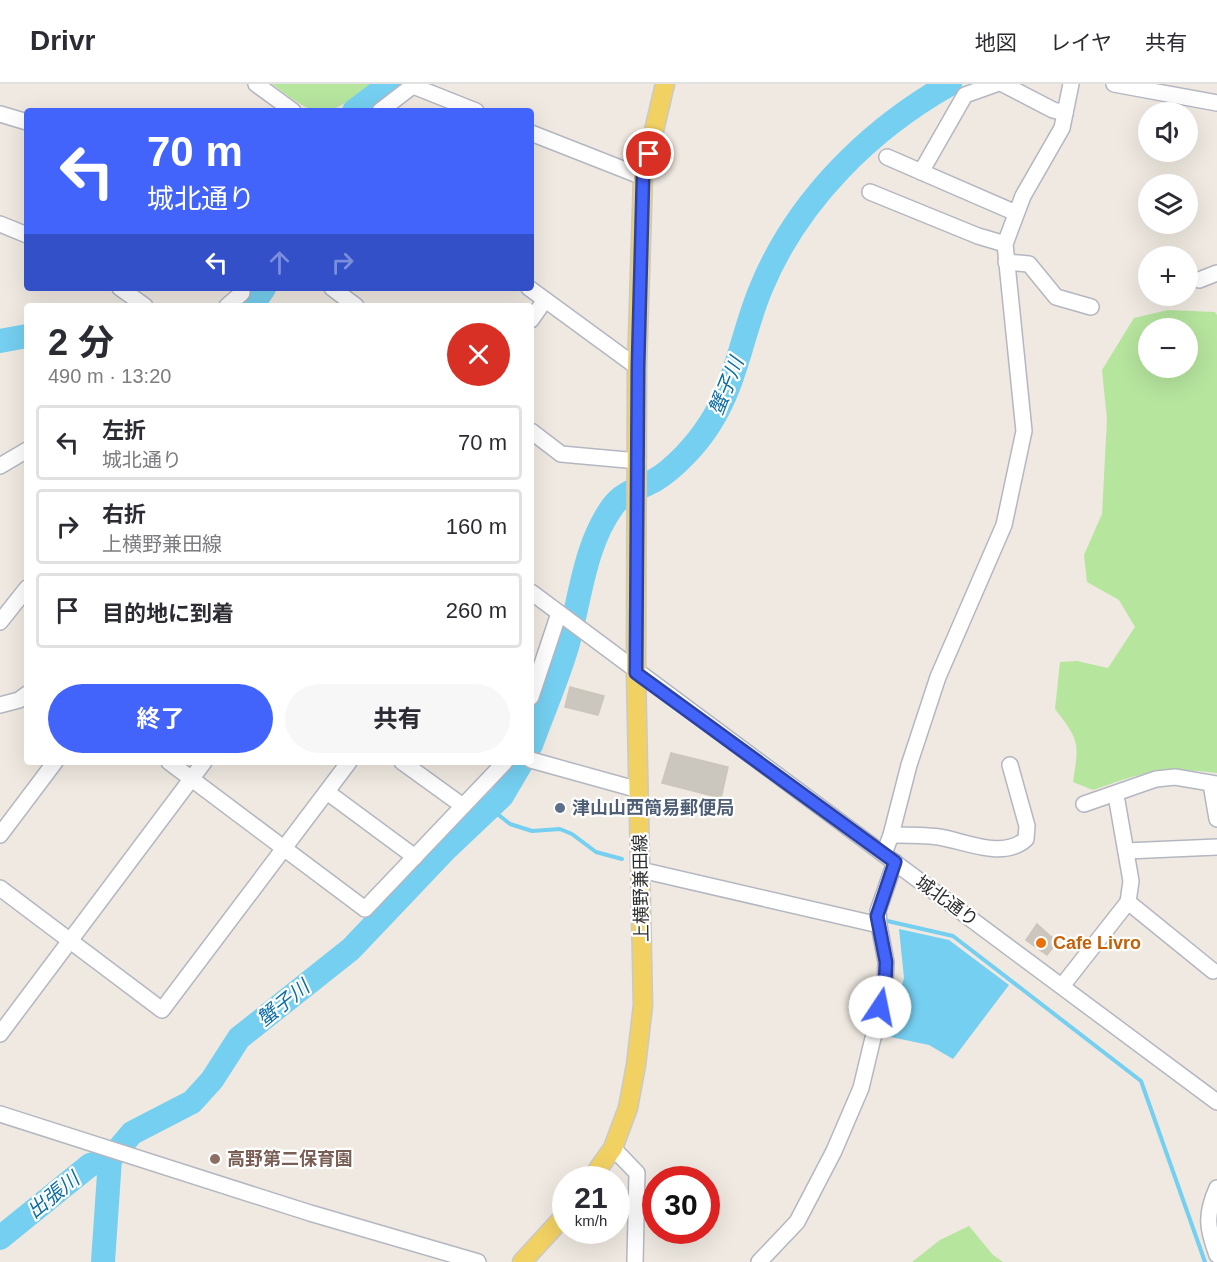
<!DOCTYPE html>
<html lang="ja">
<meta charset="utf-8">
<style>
body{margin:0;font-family:Helvetica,"Noto Sans JP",sans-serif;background:#f7f7f7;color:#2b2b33;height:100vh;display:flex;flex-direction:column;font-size:22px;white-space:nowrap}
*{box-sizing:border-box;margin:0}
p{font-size:20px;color:#7c7c81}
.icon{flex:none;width:33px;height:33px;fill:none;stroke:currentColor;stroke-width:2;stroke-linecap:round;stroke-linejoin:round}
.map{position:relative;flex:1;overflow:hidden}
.drawer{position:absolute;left:24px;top:219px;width:510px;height:462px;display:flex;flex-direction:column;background:#fff;border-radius:6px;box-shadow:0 6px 24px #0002}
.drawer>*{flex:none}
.hud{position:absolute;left:24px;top:24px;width:510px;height:183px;border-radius:6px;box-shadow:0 6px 24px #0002;background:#4264fb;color:#fff;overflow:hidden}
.buttons{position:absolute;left:1138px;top:18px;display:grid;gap:12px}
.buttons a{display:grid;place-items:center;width:60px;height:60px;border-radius:50%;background:#fff;box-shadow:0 6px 24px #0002;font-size:30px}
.speed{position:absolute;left:552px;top:1082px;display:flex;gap:12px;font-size:30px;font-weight:700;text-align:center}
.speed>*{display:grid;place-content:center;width:78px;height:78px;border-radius:50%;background:#fff;box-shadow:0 6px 24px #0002;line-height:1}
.speed small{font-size:15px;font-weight:400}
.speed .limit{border:9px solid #d22;background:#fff;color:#111}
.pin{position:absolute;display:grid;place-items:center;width:51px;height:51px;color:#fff;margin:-26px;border:3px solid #fff;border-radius:50%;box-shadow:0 2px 6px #0007}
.me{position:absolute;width:66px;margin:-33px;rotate:11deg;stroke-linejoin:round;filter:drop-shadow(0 0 4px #0008)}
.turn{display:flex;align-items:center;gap:21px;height:126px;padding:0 24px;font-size:27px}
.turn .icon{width:78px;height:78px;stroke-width:2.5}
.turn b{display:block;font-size:42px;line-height:51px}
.lanes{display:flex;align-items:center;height:57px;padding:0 24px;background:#0003;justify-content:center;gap:30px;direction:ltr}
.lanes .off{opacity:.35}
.round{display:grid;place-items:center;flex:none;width:63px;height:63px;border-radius:32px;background:#f7f7f7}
.head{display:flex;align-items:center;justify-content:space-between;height:102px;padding:0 24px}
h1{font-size:36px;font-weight:700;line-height:45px}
.primary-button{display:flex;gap:12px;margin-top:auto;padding:12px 24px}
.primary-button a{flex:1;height:69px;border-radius:36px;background:#4264fb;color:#fff;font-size:24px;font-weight:700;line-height:69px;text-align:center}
.primary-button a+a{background:#f7f7f7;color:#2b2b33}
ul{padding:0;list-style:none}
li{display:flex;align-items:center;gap:18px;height:75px;margin:0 12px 9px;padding:0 12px;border:3px solid #e1e1e2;border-radius:6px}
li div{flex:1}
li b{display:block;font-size:22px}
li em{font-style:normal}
header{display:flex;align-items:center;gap:36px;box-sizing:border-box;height:84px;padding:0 30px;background:#fff;border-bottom:2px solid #e1e1e2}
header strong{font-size:28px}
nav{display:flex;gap:33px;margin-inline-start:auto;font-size:21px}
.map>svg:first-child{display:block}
</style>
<header>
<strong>Drivr</strong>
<nav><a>地図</a><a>レイヤ</a><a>共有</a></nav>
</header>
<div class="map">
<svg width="1217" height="1178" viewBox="0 0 1217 1178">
<rect width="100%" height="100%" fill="#efe9e1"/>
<g fill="#b6e59e" fill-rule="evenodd">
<path d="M272,0H371C322,37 322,37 272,0Z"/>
<path d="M1168,226L1215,228L1217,231V689C1163,682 1143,688 1093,706L1073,698C1079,659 1080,657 1055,625L1060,578L1077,577L1108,584L1135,543L1119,516L1087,498L1084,471L1102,430L1107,336L1102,286L1134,234ZM1149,244H1188V284H1149Z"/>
<polygon points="969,1142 993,1171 1003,1178 912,1178 940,1156"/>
</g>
<polygon fill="#75cff0" points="899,845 949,856 1009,901 953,975 929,961 886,952 904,894"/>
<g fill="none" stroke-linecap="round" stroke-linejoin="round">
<g stroke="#75cff0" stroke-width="4">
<polyline points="490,724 510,740 532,747 560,745 572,750 596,768 622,775"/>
<polyline points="883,836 953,852 1141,997 1205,1178"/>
</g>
<g stroke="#75cff0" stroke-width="24">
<polyline points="354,27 390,0"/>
<polyline points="252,222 264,204"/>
<polyline points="0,257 27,252"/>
<path d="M531,661C543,628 557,596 567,563C580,517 584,461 613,422C623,408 641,404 655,396C674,385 697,360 709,341C737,299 742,248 762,202C798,116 870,45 950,0"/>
<polyline points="0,1154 90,1081 110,1075"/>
<polyline points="103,1178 110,1075 132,1049 192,1018 212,996 239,954 351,865 446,765 502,712 522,678"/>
</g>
</g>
<g fill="#cbc7bf" stroke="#cbc5ba" stroke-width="1.5">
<polygon points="570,603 604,612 598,631 565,623"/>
<polygon points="671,669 728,683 721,714 662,699"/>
<polygon points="1037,840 1057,858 1047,871 1026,856"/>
</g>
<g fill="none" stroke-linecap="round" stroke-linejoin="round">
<g stroke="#b4b7c1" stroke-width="18">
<g id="minor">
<polyline points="256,0 293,27"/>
<polyline points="1003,0 1053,26 1065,29"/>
<polyline points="1114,0 1217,19"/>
<polyline points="413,2 476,27"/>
<polyline points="380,27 415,0"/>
<polyline points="0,30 27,38"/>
<polyline points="531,49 643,93"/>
<polyline points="887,73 1016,129"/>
<polyline points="921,88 965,11 996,0"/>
<polyline points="870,108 978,152 1005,160"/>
<polyline points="0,140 27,151"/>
<polyline points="1006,178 1029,180 1056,213 1091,223"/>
<polyline points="1199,196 1217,189"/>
<polyline points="120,204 145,222"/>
<polyline points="332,204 356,222"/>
<polyline points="529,204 637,283"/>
<polyline points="227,222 242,209 242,204"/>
<polyline points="531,236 545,216"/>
<polyline points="531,347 561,370 638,377"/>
<polyline points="0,382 27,366"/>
<polyline points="531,508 1217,1018"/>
<polyline points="0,538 27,504"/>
<polyline points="531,613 559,529"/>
<polyline points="0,621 19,616 27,610"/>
<polyline points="531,676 639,706"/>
<polyline points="169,678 365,825 505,678"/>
<polyline points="402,678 463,722"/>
<polyline points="1211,700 1217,735"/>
<polyline points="327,708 415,773"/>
<polyline points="1114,711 1117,717 1131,797 1128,818"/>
<polyline points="1084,720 1156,695 1175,693 1217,700"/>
<polyline points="0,751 55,678"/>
<path d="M891,751C907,751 923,751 939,753C965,757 1003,776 1026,755L1027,742L1010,681"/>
<polyline points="1126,767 1217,763"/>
<polyline points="884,770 891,751 909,681 938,593 1004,441 1024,347 1005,160 1023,112 1062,44 1071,0"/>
<polyline points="641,786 879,841 886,878 885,904 861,1004 834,1067 797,1138 759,1178"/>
<polyline points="0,804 162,926 349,678"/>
<polyline points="879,841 878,827 895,778"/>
<polyline points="1062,902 1128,818 1213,887"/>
<polyline points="0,950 204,678"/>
<polyline points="0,1030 310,1129 478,1178"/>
<polyline points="613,1064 637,1089 635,1178"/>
<path d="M1217,1104C1205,1131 1207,1144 1217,1171"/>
</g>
</g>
<g stroke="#c9c9c9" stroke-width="21">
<g id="major">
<polyline points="591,1095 613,1064 628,1024 636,981 643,921 636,589 637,283 643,93 665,0"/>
<polyline points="522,1178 566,1130"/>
</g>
</g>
<use href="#minor" stroke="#fff" stroke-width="15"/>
<use href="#major" stroke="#f2d163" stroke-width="18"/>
</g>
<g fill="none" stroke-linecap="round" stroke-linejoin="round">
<g stroke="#2b41a3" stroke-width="15">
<polyline id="route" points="649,70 643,93 638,283 636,589 895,778 877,832 886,878 885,904 880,923"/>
</g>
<use href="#route" stroke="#4264fb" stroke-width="10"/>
</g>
<circle fill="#5c6f8a" stroke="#fff" stroke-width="2" cx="560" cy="724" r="6"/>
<circle fill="#e8710a" stroke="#fff" stroke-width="2" cx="1041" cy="859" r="6"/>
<circle fill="#8d6e63" stroke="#fff" stroke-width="2" cx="215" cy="1075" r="6"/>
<g text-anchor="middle" stroke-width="4.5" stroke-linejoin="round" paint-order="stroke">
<g font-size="18" font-weight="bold" fill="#4e5e75" stroke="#fff" text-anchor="start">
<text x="572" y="730">津山山西簡易郵便局</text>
</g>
<g font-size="18" fill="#2e2e2e" stroke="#fff">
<text transform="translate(641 804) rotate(-91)" y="6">上横野兼田線</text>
<text transform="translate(947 817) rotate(36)" y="6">城北通り</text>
</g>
<g font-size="18" font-weight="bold" fill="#c56008" stroke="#fff" text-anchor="start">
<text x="1053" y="865">Cafe Livro</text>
</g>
<g font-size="18" font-weight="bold" fill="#785e54" stroke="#fff" text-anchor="start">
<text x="227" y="1081">高野第二保育園</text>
</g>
<g font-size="20" font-style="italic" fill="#0d6fa3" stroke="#fff">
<text transform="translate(726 302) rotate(-68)" y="7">蟹子川</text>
<text transform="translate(283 919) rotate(-39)" y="7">蟹子川</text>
<text transform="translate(53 1111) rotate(-39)" y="7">出張川</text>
</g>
</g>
</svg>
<div class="buttons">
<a><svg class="icon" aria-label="sound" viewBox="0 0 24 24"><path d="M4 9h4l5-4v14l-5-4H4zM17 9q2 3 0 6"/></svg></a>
<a><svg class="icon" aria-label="layers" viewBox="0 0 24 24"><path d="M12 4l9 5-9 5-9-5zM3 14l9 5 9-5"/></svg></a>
<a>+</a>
<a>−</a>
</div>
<div class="speed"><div>21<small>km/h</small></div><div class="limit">30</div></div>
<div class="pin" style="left:649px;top:70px;background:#d93025"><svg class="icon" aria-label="arrive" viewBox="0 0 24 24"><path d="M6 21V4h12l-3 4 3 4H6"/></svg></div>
<svg class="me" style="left:880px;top:923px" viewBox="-20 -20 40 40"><circle r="19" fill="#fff"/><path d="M0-13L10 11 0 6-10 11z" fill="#4264fb"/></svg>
<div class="hud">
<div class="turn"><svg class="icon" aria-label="left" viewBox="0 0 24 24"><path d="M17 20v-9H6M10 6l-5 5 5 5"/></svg><div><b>70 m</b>城北通り</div></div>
<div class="lanes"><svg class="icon" aria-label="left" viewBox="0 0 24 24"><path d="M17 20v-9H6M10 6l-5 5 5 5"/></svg><svg class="icon off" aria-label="ahead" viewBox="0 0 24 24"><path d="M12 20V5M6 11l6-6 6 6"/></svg><svg class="icon off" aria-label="right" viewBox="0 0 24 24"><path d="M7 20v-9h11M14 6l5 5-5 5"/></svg></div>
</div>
<section class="drawer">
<div class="head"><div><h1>2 分</h1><p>490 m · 13:20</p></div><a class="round" style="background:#d93025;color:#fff"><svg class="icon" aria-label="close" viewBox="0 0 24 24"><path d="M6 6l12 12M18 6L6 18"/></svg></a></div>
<ul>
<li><svg class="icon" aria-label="left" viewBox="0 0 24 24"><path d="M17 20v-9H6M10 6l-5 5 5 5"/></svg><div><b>左折</b><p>城北通り</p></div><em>70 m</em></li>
<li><svg class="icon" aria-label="right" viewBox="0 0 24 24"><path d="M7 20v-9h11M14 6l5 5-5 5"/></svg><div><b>右折</b><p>上横野兼田線</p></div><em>160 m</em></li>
<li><svg class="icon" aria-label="arrive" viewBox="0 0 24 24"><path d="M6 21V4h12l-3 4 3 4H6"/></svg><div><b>目的地に到着</b></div><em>260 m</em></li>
</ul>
<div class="primary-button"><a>終了</a><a>共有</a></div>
</section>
</div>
